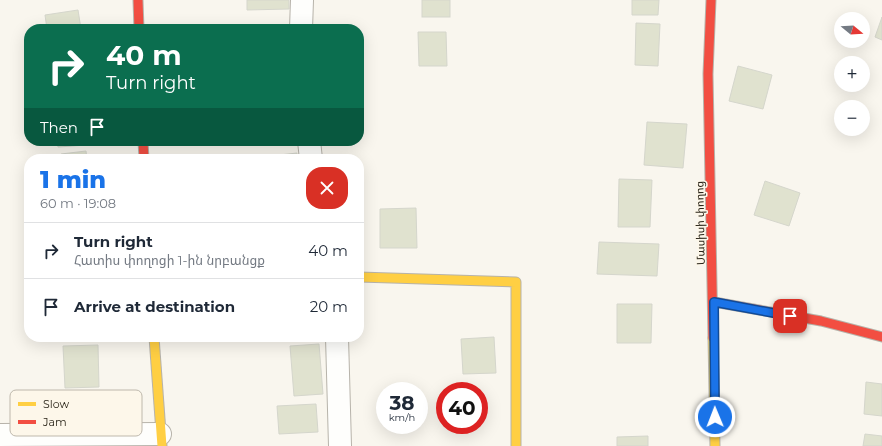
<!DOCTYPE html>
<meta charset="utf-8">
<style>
body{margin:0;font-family:Montserrat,"Noto Sans Armenian",sans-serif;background:#f6f6f7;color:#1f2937;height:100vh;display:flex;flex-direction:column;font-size:15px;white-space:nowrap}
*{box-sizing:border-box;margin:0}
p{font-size:13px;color:#747a83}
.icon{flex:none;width:22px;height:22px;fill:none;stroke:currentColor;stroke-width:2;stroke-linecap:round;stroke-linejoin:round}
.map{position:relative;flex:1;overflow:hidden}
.panel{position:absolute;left:24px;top:154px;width:340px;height:188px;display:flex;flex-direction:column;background:#fff;border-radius:16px;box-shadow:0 4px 16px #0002}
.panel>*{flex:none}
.top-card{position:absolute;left:24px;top:24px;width:340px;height:122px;border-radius:16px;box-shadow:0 4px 16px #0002;background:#0b6e4f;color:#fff;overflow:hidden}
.needle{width:26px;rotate:108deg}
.fabs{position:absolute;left:834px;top:12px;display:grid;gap:8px}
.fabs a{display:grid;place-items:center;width:36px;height:36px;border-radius:50%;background:#fff;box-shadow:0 4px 16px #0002;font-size:20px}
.speed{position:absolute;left:376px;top:382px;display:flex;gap:8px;font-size:20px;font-weight:700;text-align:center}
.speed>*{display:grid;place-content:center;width:52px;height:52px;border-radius:50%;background:#fff;box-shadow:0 4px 16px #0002;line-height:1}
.speed small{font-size:10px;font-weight:400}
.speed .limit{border:6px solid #d22;background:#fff;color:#111}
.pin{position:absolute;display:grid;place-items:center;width:34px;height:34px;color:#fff;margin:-17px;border-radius:8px;box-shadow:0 2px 6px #0006}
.me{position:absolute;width:44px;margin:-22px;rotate:359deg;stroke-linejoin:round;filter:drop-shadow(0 0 3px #0008)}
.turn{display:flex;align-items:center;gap:14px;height:84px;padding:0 16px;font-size:18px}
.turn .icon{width:52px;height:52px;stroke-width:2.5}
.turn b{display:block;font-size:28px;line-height:34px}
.then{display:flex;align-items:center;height:38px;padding:0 16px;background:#0003;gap:8px;font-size:15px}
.round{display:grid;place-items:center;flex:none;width:42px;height:42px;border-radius:16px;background:#f6f6f7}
.head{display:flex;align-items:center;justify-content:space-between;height:68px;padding:0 16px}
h1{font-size:24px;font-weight:800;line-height:30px;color:#1a73e8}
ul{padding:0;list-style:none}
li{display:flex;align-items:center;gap:12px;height:56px;padding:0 16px;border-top:1px solid #e0e1e3}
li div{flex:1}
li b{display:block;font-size:15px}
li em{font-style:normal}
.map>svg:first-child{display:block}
</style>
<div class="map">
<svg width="882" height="446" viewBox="0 0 882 446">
<rect width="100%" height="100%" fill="#f9f6ee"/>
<g fill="#e0e2cf" stroke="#d5d6cc">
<polygon points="247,0 289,0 289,9 247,10"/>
<rect x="422" y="0" width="28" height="17"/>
<polygon points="632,0 659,0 658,15 632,15"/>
<polygon points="78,10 81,29 47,29 45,15"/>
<polygon points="882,17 882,40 875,37"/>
<polygon points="636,23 660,24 658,66 635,65"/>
<polygon points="418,32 446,32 447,66 419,66"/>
<polygon points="738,66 772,75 763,109 729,101"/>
<polygon points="647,122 687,124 683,168 644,165"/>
<polygon points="57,141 86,141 86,145 58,147"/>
<polygon points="86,151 87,159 62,159 61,154"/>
<polygon points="297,153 297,159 262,159 262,157"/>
<polygon points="619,179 652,180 650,227 618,227"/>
<polygon points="765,181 800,193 789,226 754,215"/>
<polygon points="416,208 417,248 380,248 380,209"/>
<polygon points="599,242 659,244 657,276 597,274"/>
<polygon points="617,304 652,304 651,343 617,343"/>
<polygon points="494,337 496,373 463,374 461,339"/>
<polygon points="319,344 323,394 294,396 290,346"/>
<polygon points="98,345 99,387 65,388 63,346"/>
<polygon points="866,382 882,384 882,416 864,414"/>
<polygon points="316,404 318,432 279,434 277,406"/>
<polygon points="865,434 882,436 882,446 863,446"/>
<polygon points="648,436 648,446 617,446 617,437"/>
</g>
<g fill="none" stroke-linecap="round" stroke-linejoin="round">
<g stroke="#b7b3aa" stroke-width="24">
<g id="street">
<polyline points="301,29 302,0"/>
<polyline points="309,141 311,159"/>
<polyline points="337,337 340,446"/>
<polyline points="0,435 160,434"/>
</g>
</g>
<g stroke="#b7b3aa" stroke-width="11">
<g id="slow">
<polyline points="359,277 516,282 516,446"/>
<polyline points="154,337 162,446"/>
<polyline points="713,338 715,446"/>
</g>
</g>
<g stroke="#b7b3aa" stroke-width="11">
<g id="jam">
<polyline points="138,0 139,29"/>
<polyline points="711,0 708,74 713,338"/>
<polyline points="143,141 144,159"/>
<polyline points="714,302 821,321 882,337"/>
</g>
</g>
<use href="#street" stroke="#fefefc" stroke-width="22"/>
<use href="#slow" stroke="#ffcf43" stroke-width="9"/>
<use href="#jam" stroke="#f24e42" stroke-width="9"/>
</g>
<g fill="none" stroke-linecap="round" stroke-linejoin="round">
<g stroke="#114b97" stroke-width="10">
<polyline id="route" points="715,417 714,302 790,316"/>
</g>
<use href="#route" stroke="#1a73e8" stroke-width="7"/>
</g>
<g text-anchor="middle" stroke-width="3" stroke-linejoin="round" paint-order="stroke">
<g font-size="11" fill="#2b261a" stroke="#fdf7ea">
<text transform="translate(700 223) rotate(-91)" y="4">Մասիսի փողոց</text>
</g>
</g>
<rect x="10" y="390" width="132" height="46" rx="6" fill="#fdf7ea" stroke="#beb8ac" stroke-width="1"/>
<rect x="18" y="402" width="18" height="4" fill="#ffcf43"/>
<rect x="18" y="420" width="18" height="4" fill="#f24e42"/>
<g font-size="11" fill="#2b261a">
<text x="43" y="408">Slow</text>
<text x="43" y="426">Jam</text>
</g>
</svg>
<div class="fabs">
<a><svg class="needle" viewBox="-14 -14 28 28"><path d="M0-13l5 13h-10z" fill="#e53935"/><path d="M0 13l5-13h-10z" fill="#747a83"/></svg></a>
<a>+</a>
<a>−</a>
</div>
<div class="speed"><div>38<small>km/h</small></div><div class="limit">40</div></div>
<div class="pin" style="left:790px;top:316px;background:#d93025"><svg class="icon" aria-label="arrive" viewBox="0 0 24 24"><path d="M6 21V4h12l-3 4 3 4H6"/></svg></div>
<svg class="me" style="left:715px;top:417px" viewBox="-20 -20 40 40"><circle r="17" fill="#1a73e8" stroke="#fff" stroke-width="3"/><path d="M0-11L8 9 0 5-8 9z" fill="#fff"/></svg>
<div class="top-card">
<div class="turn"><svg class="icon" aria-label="right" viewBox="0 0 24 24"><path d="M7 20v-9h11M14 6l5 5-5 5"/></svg><div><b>40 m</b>Turn right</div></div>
<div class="then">Then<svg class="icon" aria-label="arrive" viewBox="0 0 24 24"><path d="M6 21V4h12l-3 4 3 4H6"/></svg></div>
</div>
<section class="panel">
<div class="head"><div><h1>1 min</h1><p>60 m · 19:08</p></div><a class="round" style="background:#d93025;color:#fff"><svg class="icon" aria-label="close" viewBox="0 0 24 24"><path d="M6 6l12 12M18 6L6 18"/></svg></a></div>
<ul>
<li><svg class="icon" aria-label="right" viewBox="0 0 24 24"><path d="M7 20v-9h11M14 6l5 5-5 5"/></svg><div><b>Turn right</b><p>Հատիս փողոցի 1-ին նրբանցք</p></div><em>40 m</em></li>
<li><svg class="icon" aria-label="arrive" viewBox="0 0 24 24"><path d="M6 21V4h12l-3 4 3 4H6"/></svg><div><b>Arrive at destination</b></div><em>20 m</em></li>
</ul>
</section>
</div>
